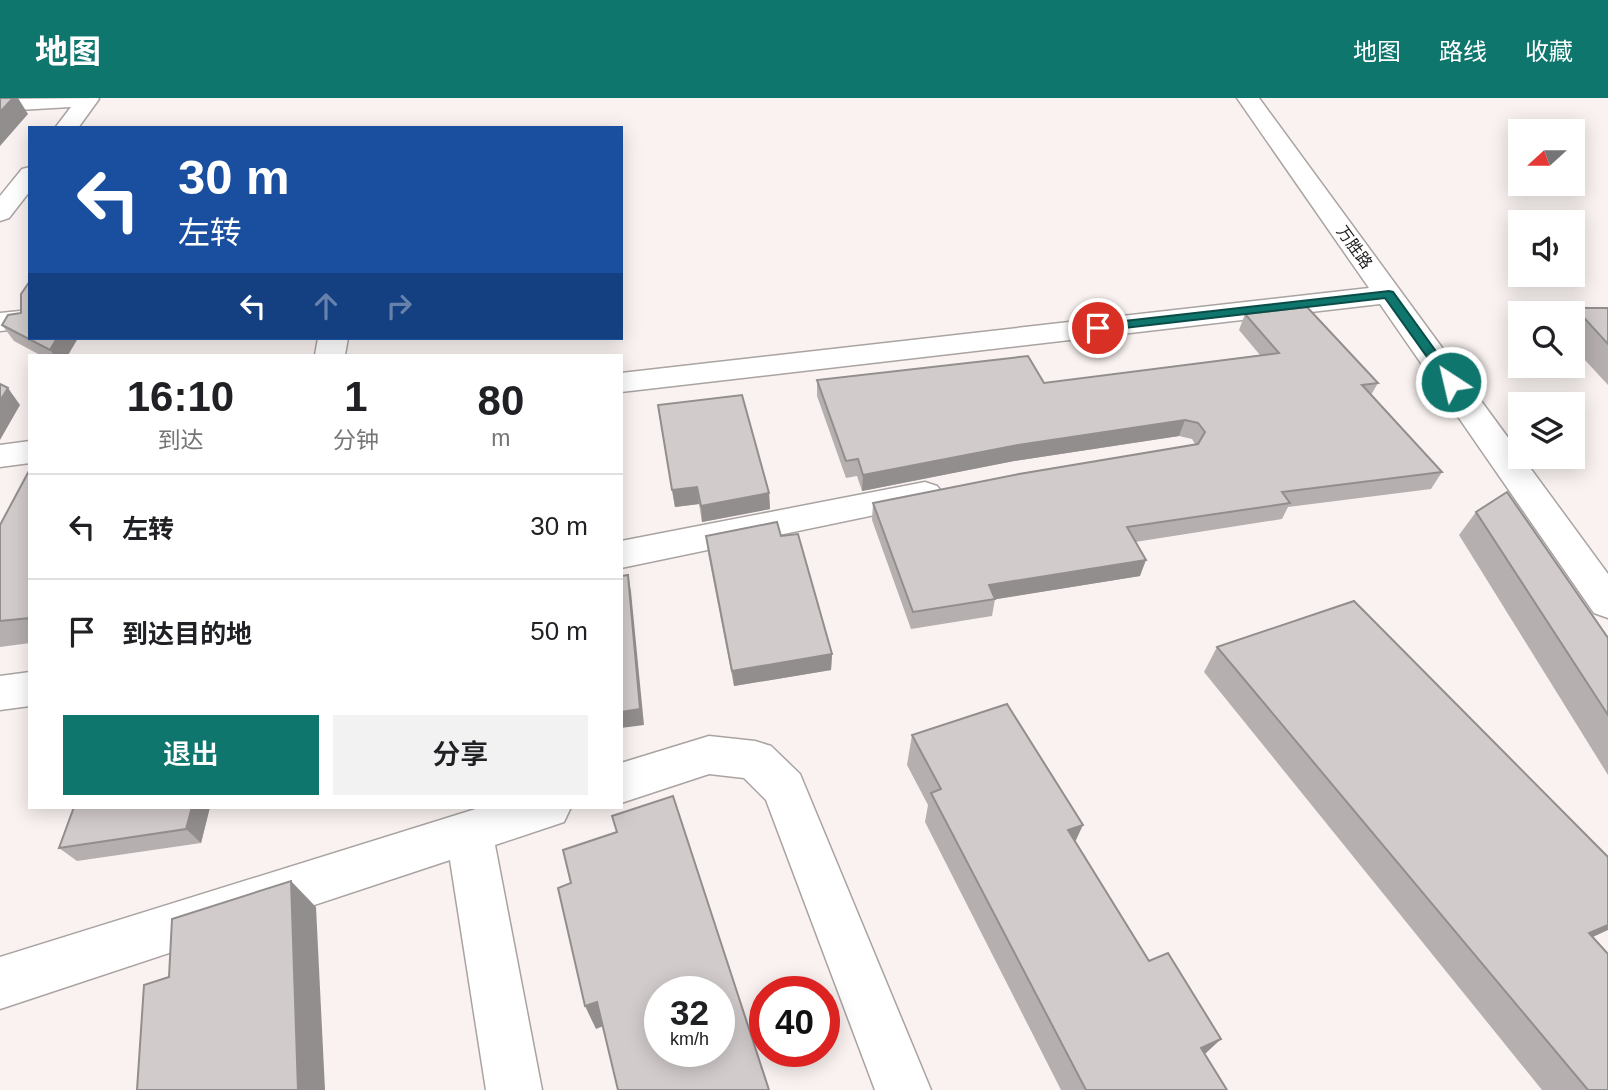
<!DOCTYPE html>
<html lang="zh">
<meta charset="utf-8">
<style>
body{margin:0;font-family:Arial,"Noto Sans SC",sans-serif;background:#f2f2f2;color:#202124;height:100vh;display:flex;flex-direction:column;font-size:26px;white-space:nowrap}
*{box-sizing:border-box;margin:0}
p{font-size:23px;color:#757577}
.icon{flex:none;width:38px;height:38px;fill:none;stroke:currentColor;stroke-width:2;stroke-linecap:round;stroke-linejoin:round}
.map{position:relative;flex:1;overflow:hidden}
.drawer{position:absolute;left:28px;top:256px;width:595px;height:455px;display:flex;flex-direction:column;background:#fff;border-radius:0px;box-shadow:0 4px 18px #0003}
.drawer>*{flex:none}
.top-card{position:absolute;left:28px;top:28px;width:595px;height:214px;border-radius:0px;box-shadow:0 4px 18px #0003;background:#1a4fa0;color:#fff;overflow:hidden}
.needle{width:46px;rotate:249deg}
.fabs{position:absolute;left:1508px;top:21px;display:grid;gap:14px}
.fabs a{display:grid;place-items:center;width:77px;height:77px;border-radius:0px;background:#fff;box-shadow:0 4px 18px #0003;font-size:35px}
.speed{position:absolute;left:644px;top:878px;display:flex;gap:14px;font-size:35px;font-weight:700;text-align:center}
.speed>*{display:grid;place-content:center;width:91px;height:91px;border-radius:50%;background:#fff;box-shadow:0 4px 18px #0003;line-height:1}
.speed small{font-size:18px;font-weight:400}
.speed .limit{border:10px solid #d22;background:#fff;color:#111}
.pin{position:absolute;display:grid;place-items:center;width:60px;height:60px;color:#fff;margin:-30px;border:4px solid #fff;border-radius:50%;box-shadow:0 2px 7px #0007}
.me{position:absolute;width:77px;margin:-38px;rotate:325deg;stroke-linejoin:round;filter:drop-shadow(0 0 5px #0008)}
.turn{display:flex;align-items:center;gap:24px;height:147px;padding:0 35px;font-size:32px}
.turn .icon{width:91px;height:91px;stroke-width:2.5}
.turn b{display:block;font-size:49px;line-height:60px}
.lanes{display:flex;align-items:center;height:66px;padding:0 35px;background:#0003;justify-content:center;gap:35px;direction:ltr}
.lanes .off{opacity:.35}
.eta{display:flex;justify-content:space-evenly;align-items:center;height:119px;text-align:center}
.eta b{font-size:42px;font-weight:600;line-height:49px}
.primary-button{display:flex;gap:14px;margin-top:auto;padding:14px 35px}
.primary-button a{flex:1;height:80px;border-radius:0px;background:#0f766e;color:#fff;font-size:28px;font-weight:600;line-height:80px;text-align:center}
.primary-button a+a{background:#f2f2f2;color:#202124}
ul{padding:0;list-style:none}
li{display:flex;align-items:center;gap:21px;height:105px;padding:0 35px;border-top:2px solid #e0e0e0}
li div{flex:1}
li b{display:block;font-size:26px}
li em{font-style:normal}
header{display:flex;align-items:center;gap:42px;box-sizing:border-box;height:98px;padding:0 35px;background:#0f766e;color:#fff}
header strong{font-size:33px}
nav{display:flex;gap:38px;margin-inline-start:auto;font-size:24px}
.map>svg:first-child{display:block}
</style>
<header>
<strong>地图</strong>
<nav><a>地图</a><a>路线</a><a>收藏</a></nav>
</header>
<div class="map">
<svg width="1608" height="992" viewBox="0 0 1608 992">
<rect width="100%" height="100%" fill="#f9f2f0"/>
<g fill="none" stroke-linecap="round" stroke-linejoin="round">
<g stroke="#a9a3a1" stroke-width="3">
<g id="minor">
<polygon points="1237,0 1259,0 1608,476 1608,520 1594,515 1380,206 621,294 621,275 1369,190"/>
<polygon points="0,1 98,0 99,1 78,30 55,30 71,9 0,13"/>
<polygon points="30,69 30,93 9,120 0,123 0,98 22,71"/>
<polygon points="30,212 30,230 0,233 0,215"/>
<polygon points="318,240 348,240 345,257 315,257"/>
<polygon points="30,343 30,365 0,369 0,347"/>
<polygon points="925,384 937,388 943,396 937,404 621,470 621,443"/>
<polygon points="30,574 30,608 0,612 0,578"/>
<polygon points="709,638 755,643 771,648 800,676 931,992 875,992 766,702 744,680 709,676 621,705 621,665"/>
<polygon points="482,709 571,709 564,724 495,747 542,992 486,992 450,762 0,911 0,859"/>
</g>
</g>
<use href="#minor" fill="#fff" fill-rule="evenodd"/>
</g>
<g fill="#b5afaf">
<polygon points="1575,210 1608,210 1608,287 1573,249 1573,215 1571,215"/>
<polygon points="1245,216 1378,285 1371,297 1442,374 1431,391 1288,409 1282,421 1135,444 1140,478 995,501 992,518 911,531 872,422 873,405 1195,346 1192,341 1179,338 1014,363 862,393 857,378 846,380 817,298 817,282 1044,285 1260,257 1239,232"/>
<polygon points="2,227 78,240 68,257 40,257 14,243"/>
<polygon points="658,307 769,395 770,411 702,424 699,406 675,409"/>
<polygon points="30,371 30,545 0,549 0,427"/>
<polygon points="1476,414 1608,540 1608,677 1459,437"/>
<polygon points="706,438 781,438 832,556 831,572 734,588 708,455"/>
<polygon points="1217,549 1593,839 1608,992 1542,992 1204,574"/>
<polygon points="912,637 1075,744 1149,863 1221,941 1205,956 1227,992 1061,992 925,724 928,707 907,667"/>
<polygon points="210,709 201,745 77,763 59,750"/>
</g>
<g fill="#938e8e">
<polygon points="13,0 18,0 28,16 0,48 0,14"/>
<polygon points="57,240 78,240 68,257 54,257 50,252"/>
<polygon points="8,290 20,307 0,342 0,303"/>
<polygon points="1185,322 1179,338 1014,363 862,393 863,377 1018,347"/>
<polygon points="697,389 699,406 675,409 672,392"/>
<polygon points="769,395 770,411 702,424 701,408"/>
<polygon points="1146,462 1140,478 985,503 989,487"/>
<polygon points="628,477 631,494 644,627 621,630"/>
<polygon points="832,556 831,572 734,588 732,573"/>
<polygon points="192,709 210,709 201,745 186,731"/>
<polygon points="1083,727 1070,755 1068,732"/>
<polygon points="291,783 316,809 325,992 298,992"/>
<polygon points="1608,827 1608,832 1558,855 1589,835"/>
<polygon points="597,904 608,926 596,931 585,908"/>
<polygon points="1221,941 1198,962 1201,950"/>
</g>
<g fill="#d2cbcb" stroke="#938e8e" stroke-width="2" fill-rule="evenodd">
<polygon points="0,0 13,0 0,14"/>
<polygon points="30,183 30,240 57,240 50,252 2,227 8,217 21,215 21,196"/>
<polygon points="1307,209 1378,285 1362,287 1442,374 1282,394 1290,405 1127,429 1146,462 989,487 995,501 913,514 873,405 1019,376 1198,346 1205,334 1198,325 1185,322 1018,347 863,377 858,361 846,363 817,282 1028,258 1044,285 1279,255 1245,216"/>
<polygon points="1575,210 1608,210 1608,246"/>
<polygon points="0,286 8,290 0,303"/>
<polygon points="742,297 769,395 701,408 697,389 672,392 658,307"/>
<polygon points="30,371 30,520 0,523 0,427"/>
<polygon points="1507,394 1608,540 1608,617 1476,414"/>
<polygon points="777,424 781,438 798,436 832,556 732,573 706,438"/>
<polygon points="628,477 640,611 621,614 621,478"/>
<polygon points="1354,503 1608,759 1608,827 1589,835 1608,856 1608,992 1588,992 1217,549"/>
<polygon points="1007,606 1083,727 1068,732 1149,863 1168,855 1221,941 1201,950 1227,992 1086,992 931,695 941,691 912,637"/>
<path d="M673,698L769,992H618L597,904L585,908L558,790L571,785L563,752L617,734L612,718ZM660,894H719V954H660Z"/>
<polygon points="74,709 192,709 186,731 59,750"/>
<polygon points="291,783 298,992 137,992 144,887 169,879 172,821"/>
</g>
<polygon fill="#0f766e" stroke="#0a4d48" stroke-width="2" points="1389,193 1393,194 1456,281 1456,287 1447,287 1385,200 1098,233 1092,230 1098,226"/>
<g text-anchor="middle" stroke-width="5" stroke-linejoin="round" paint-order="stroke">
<g font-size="16" fill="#1f1d1c" stroke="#fff">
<text transform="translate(1355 149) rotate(54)" y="6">万胜路</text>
</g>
</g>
</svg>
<div class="fabs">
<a><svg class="needle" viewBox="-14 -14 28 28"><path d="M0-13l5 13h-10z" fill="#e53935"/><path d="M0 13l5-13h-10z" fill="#757577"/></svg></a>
<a><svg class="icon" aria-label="sound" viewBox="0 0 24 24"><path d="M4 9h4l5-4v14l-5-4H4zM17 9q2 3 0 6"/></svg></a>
<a><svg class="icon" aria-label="search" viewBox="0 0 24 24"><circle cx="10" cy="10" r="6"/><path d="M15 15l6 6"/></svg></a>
<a><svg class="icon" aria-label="layers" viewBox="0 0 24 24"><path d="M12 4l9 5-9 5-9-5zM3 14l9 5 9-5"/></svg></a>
</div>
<div class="speed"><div>32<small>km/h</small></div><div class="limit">40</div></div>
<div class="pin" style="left:1098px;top:230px;background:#d93025"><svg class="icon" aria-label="arrive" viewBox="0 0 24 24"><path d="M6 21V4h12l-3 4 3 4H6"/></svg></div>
<svg class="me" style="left:1451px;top:284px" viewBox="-20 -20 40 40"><circle r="17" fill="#0f766e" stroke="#fff" stroke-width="3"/><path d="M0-11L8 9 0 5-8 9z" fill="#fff"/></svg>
<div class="top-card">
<div class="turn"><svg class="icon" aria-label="left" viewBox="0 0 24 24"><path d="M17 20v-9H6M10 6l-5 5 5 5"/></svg><div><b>30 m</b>左转</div></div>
<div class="lanes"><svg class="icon" aria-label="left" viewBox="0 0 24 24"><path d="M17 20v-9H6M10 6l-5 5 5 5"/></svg><svg class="icon off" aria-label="ahead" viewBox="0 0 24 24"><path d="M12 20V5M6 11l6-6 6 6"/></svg><svg class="icon off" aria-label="right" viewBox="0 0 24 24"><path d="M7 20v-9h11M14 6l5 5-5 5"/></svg></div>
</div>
<section class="drawer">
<div class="eta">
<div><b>16:10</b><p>到达</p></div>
<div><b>1</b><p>分钟</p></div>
<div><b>80</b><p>m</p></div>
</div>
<ul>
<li><svg class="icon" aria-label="left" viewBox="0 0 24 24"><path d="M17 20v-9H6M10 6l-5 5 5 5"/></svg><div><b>左转</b></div><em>30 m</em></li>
<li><svg class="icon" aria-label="arrive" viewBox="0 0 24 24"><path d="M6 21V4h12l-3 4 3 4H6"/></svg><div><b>到达目的地</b></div><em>50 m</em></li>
</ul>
<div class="primary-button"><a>退出</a><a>分享</a></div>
</section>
</div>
